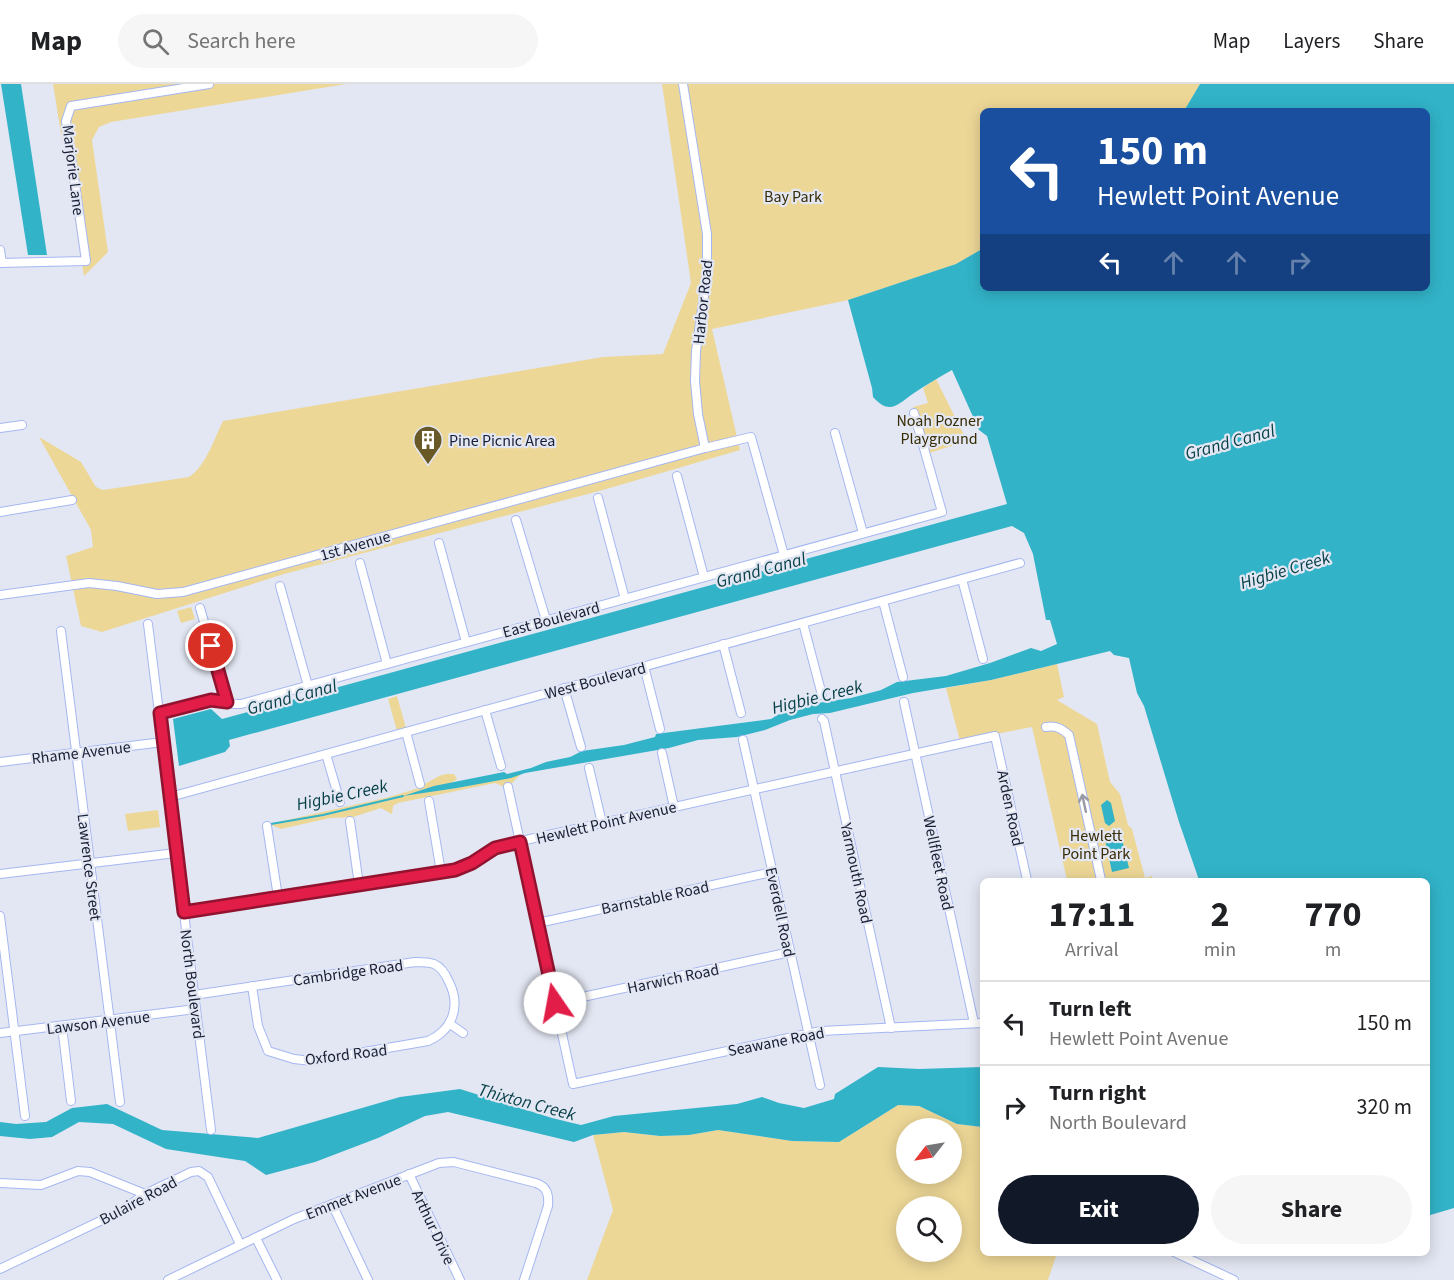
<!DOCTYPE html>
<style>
body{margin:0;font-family:"Source Sans 3",sans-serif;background:#f6f6f6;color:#202124;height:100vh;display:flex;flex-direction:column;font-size:22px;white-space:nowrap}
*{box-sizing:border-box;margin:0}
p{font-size:20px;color:#757577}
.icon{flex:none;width:33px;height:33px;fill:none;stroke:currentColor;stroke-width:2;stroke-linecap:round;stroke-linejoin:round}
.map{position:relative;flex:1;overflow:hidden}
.drawer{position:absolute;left:980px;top:794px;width:450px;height:378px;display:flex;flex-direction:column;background:#fff;border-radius:9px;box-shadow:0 3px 15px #0003}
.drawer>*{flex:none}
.guide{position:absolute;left:980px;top:24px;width:450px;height:183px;border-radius:9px;box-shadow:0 3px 15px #0003;background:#1a4fa0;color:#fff;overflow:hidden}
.needle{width:39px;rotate:239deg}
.fabs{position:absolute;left:896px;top:1034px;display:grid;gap:12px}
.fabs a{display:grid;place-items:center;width:66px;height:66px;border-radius:50%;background:#fff;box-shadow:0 3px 15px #0003;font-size:30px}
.pin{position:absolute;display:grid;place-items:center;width:51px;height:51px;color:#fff;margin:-26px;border:3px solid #fff;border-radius:50%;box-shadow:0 2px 6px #0007}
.me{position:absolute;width:66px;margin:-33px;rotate:348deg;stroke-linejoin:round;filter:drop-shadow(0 0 4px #0008)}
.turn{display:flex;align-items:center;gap:21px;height:126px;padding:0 18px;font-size:27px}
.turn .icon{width:78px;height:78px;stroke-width:2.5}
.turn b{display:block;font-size:42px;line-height:51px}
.lanes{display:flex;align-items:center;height:57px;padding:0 18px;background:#0003;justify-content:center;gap:30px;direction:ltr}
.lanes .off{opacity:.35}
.eta{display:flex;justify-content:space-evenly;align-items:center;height:102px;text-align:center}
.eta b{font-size:36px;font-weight:700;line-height:42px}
.button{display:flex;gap:12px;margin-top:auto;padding:12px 18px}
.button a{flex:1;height:69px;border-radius:36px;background:#111827;color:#fff;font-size:24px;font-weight:700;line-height:69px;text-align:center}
.button a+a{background:#f6f6f6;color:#202124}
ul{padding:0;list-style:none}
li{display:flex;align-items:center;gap:18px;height:84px;padding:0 18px;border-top:2px solid #e0e0e0}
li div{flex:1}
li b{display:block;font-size:22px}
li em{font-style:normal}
header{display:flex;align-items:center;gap:36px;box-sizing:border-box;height:84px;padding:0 30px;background:#fff;border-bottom:2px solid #e0e0e0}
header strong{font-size:28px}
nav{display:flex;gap:33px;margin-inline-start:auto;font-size:21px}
.search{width:420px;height:54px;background:#f6f6f6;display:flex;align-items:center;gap:15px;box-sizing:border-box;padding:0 21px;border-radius:33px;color:#757577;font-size:22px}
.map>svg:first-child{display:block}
</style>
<header>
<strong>Map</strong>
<div class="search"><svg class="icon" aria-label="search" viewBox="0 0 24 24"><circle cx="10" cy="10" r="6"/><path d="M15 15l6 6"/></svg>Search here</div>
<nav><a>Map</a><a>Layers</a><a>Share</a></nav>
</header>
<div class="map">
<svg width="1454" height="1196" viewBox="0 0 1454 1196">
<rect width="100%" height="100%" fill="#e3e7f3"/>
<g fill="#edd797" fill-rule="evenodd">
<polygon points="53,0 346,0 111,38 99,43 92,56 108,168 84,192"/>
<path d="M662,0H1200L1184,27H982V165L957,180L848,216L712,245L740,366L603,406L284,490L102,548L81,542L66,472L93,463L91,446L39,353L81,378L96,403L103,406L189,393C206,382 214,355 223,337L603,273L663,270L691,199Z"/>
<polygon points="936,295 967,357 926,370 913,323 928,319 923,304"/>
<polygon points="191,523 195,535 181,539 177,527"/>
<polygon points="1057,580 1064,613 1057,616 1097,640 1110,698 1120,710 1128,741 1132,745 1145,794 1152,792 1153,796 1067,796 1032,643 960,657 946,604 991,596"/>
<polygon points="397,612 406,644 397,647 388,615"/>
<polygon points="446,690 454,690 457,695 450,700 406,711 457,704 521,690 507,704 495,699 398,719 393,722 392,730 381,724 353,733 330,734 281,745 269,740 385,714 416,705 439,692"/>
<polygon points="158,726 160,743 128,747 125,730"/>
<path d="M898,1021L919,1022L957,1040L982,1043V1168L1057,1169L1048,1196H587L613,1126L593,1051L624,1048L660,1052L689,1051L718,1046L792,1057L839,1058ZM906,1044H951V1089H906ZM906,1122H951V1167H906Z"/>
</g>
<g fill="#32b3c8">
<polygon points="1,0 21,0 47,171 28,171"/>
<path d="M1200,0H1454V1124L1427,1132L1426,796H1199L1179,738L1144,622L1137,609L1129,574L1114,571L1110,567L991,596L913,609L830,629L813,630L790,636L765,646L737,653L698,656L669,664L525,689L511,694L457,704L403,712L434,702L504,688L507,690L531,684L546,678L570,673L582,667L624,661L655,653L656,650L771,635L791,623L851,614L881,606L897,598L946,592L990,579L1031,564L1041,567L1057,560L1050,536H1046L1033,470L1024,449L1012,442L229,656L230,662L225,668L179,682L173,635L211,625L222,635L1007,420L987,352L979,346L952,286C939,293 926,301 914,309C898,320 890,332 873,313L872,304L848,216L956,180L982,165V204H1426V27H1184Z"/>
<polygon points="1107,716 1111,719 1115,737 1109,742 1105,739 1101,721"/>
<polygon points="1123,747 1123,750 1121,751 1129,784 1112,788 1104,751"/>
<polygon points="878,983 919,985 982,983 982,1043 957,1040 919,1022 898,1021 839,1058 792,1057 718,1046 689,1051 660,1052 624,1048 593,1051 574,1058 448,1028 425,1032 378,1054 315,1078 266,1091 245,1077 166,1065 113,1040 79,1038 52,1053 30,1055 0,1052 0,1038 16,1040 46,1038 72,1024 107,1020 162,1046 258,1054 400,1013 460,1005 552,1034 581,1041 614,1032 737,1020 762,1013 779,1019 804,1024 834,1015 835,1010"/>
</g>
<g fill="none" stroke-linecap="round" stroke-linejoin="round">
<polyline stroke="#32b3c8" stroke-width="2" points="271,740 323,731 403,712"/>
<g stroke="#a5b7f1" stroke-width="10">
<g id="street">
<polyline points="683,0 707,150 707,191 696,267 695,297 698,330 705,364"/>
<polyline points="0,166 2,179"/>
<polyline points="0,179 86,177 66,37 71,22 209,0"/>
<polyline points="0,344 22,341"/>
<polyline points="835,349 863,449"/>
<polyline points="677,392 704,493"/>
<polyline points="598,414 625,515"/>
<polyline points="0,428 72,416"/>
<polyline points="516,436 546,536"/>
<polyline points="439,459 466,558"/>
<polyline points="360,479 387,580"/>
<polyline points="962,495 983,575"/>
<polyline points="280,502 308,602"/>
<polyline points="0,511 89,499 117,502 157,510 183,508 705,364 751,353 784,471"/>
<polyline points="883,517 903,593"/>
<polyline points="200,524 227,618"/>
<polyline points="803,539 822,611"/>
<polyline points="148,540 211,1046"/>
<polyline points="61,547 120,1018"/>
<polyline points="723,560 741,629"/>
<polyline points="644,582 660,645"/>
<polyline points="564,604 581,663"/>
<polyline points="904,618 974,939"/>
<polyline points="485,626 501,682"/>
<path d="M160,629L211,616C221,616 230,621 241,620L942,428L914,329"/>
<polyline points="822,635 824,637 891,944"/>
<path d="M1046,643C1056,641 1062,645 1069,651L1101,796"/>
<polyline points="406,648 420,700"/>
<polyline points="743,656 820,1001"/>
<polyline points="662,669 674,723"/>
<polyline points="326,670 340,718"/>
<polyline points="0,678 163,658"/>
<polyline points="589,684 602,739"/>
<polyline points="508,703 573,1000 821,947 982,939"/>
<polyline points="170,713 1020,479"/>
<polyline points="429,717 441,788"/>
<polyline points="350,737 359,801"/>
<polyline points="267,742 278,813"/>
<polyline points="0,790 176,769"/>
<path d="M184,828L455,786C474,781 488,766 507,760L995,652L1027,796"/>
<polyline points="0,832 25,1032"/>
<polyline points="538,839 772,788"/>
<path d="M194,911L415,878C421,878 428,878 434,880C441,883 446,891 449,898C461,922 453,946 428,957L312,977L294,975L268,967L258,942L252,902"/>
<polyline points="555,919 790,868"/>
<polyline points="450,940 463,949"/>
<polyline points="62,942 71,1017"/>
<polyline points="0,949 196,925"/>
<polyline points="409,1090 460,1196"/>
<polyline points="0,1099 41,1101 78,1087 90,1088 145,1110"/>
<polyline points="332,1120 368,1196"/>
<polyline points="256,1154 277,1196"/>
<polyline points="1174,1168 1234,1196"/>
<polyline points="0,1185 121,1127 145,1110 191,1088 199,1087 208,1093 240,1160"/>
<path d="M168,1196L294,1135L439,1079L454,1078L536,1099C547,1103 549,1110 548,1122L524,1196"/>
</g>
</g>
<use href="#street" stroke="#fff" stroke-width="8"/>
</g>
<defs><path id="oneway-shaft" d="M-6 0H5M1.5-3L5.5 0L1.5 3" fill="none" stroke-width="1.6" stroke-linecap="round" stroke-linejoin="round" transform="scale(1.5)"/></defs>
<use stroke="#979aa4" href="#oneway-shaft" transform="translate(1084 719) rotate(-102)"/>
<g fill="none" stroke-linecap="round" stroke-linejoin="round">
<g stroke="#92132f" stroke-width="15">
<polyline id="route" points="211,562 227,618 211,616 160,629 184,828 455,786 472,779 495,764 520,758 555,919"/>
</g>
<use href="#route" stroke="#e11d48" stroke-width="10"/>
</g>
<defs>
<g id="building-pin" transform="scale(1.5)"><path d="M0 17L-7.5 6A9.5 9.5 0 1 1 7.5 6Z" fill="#695927" stroke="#e3e7f3"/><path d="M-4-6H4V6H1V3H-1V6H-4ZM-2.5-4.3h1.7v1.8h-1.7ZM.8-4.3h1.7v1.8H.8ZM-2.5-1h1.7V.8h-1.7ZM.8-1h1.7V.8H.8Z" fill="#fff"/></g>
</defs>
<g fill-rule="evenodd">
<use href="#building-pin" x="428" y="356"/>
</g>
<g text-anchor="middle" stroke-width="4.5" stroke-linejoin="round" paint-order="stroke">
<g font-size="16" fill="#181e34" stroke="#e3e7f3">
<text transform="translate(74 86) rotate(83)" y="6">Marjorie Lane</text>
<text transform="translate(702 218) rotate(-84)" y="6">Harbor Road</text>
<text transform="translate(355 461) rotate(-16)" y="6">1st Avenue</text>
<text transform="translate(551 535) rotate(-15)" y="6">East Boulevard</text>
<text transform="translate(595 596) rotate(-15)" y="6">West Boulevard</text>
<text transform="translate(81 668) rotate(-7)" y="6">Rhame Avenue</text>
<text transform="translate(1011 724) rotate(78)" y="6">Arden Road</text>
<text transform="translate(606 738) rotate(-13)" y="6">Hewlett Point Avenue</text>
<text transform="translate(939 779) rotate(78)" y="6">Wellfleet Road</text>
<text transform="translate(90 783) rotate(83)" y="6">Lawrence Street</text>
<text transform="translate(857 789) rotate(78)" y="6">Yarmouth Road</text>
<text transform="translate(655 813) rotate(-12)" y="6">Barnstable Road</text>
<text transform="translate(781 828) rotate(78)" y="6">Everdell Road</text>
<text transform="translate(348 888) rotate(-8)" y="6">Cambridge Road</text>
<text transform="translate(673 894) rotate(-12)" y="6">Harwich Road</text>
<text transform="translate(193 900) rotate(83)" y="6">North Boulevard</text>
<text transform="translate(98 938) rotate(-7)" y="6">Lawson Avenue</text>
<text transform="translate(776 957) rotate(-11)" y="6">Seawane Road</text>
<text transform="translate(346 970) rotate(-7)" y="6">Oxford Road</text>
<text transform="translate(353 1112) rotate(-21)" y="6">Emmet Avenue</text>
<text transform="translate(138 1116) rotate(-28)" y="6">Bulaire Road</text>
<text transform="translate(434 1143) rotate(65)" y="6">Arthur Drive</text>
</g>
<g font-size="16" fill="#372b04" stroke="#e3e7f3">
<text x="793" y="118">Bay Park</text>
<text x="939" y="342">Noah Pozner<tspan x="939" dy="18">Playground</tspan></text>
<text x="1096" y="757">Hewlett<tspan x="1096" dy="18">Point Park</tspan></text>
</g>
<g font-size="16" fill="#181e34" stroke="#e3e7f3" text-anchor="start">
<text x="449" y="362">Pine Picnic Area</text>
</g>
<g font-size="18" font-style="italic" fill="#053f48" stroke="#e3e7f3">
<text transform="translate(1230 358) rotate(-15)" y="6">Grand Canal</text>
<text transform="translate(761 486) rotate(-15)" y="6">Grand Canal</text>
<text transform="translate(1285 486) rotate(-17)" y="6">Higbie Creek</text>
<text transform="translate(292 613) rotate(-15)" y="6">Grand Canal</text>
<text transform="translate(817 613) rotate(-14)" y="6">Higbie Creek</text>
<text transform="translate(342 711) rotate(-12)" y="6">Higbie Creek</text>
<text transform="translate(527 1018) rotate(15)" y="6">Thixton Creek</text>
</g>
</g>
</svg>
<div class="fabs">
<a><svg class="needle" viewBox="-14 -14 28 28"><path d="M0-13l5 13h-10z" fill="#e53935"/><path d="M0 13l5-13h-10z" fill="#757577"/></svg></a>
<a><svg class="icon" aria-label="search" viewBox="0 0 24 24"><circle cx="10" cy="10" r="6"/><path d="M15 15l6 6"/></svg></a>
</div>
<div class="pin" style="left:211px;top:562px;background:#d93025"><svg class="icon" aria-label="arrive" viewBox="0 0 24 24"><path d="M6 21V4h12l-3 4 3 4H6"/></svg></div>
<svg class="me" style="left:555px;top:919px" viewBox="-20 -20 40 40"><circle r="19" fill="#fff"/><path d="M0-13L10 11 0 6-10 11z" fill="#e11d48"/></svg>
<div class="guide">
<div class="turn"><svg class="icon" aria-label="left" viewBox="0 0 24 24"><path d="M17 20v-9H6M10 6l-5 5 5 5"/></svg><div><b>150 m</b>Hewlett Point Avenue</div></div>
<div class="lanes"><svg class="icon" aria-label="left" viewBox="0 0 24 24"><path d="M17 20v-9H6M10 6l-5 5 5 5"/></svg><svg class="icon off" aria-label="ahead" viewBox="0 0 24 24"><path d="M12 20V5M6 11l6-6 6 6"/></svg><svg class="icon off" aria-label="ahead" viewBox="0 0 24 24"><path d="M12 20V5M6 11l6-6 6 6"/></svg><svg class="icon off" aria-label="right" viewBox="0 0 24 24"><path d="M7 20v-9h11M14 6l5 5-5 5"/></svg></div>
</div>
<section class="drawer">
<div class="eta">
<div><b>17:11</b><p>Arrival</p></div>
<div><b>2</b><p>min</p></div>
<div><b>770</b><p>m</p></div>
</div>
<ul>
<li><svg class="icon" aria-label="left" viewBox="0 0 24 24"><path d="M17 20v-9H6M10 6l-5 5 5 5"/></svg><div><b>Turn left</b><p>Hewlett Point Avenue</p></div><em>150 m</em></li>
<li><svg class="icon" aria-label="right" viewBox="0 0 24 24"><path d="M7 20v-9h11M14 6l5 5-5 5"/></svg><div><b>Turn right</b><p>North Boulevard</p></div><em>320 m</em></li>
</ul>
<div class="button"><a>Exit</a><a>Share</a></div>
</section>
</div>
